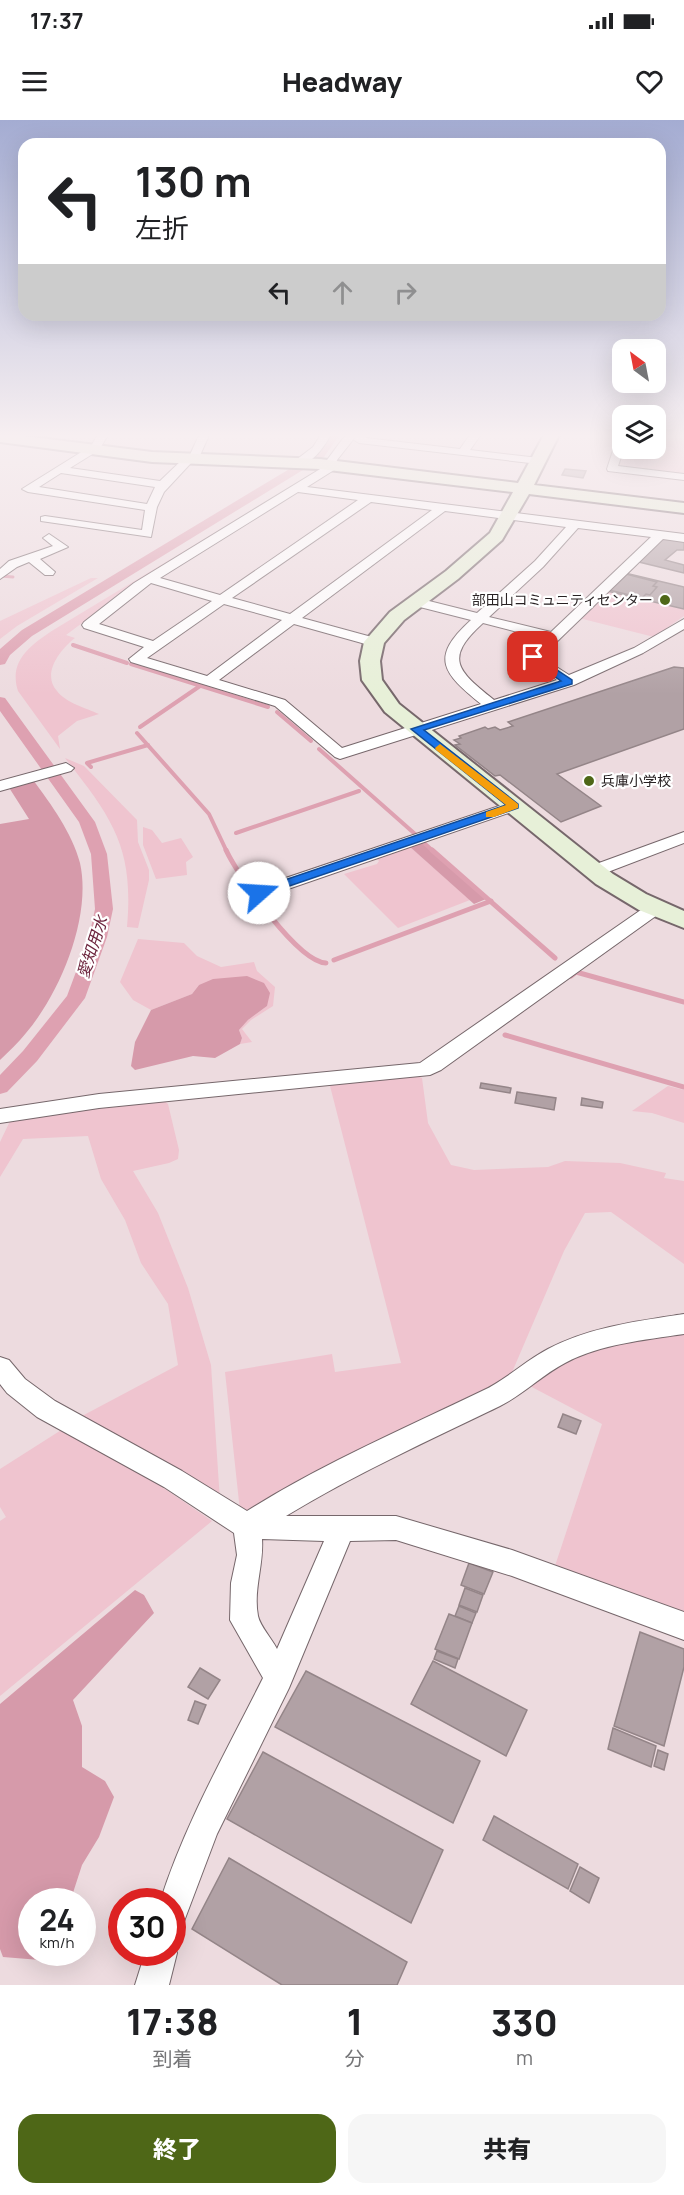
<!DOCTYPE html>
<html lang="ja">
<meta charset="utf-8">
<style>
body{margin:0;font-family:Manrope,"Noto Sans JP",sans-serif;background:#f6f6f6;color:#202124;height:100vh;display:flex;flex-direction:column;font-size:22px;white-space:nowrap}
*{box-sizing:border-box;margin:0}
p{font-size:20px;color:#757577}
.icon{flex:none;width:33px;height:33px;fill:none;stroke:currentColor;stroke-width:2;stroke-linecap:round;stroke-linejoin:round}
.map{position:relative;height:1865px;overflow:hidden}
.panel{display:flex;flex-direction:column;background:#fff;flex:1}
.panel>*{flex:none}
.guide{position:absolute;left:18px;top:18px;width:648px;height:183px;border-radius:18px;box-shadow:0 6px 24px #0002;background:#fff;color:#202124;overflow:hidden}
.needle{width:39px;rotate:328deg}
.tools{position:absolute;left:612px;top:219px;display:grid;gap:12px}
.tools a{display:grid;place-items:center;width:54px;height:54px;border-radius:12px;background:#fff;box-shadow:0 6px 24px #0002;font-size:30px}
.speed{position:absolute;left:18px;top:1768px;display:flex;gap:12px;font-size:30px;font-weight:700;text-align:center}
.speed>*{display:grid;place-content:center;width:78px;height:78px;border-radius:50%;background:#fff;box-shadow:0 6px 24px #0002;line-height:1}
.speed small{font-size:15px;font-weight:400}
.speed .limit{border:9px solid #d22;background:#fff;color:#111}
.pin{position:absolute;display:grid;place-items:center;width:51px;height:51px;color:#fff;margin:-26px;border-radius:12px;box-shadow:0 3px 9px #0006}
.me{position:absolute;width:66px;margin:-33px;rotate:71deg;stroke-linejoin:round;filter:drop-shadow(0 0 4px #0008)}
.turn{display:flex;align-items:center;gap:21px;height:126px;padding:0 18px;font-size:27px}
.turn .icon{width:78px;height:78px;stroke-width:2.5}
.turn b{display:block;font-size:42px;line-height:51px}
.lanes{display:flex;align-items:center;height:57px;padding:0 18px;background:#0003;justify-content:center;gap:30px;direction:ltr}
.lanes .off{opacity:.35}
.eta{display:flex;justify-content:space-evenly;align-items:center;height:102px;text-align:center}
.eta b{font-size:36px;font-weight:800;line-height:42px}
.button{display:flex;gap:12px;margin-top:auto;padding:12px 18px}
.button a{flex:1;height:69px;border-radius:18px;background:#4e6717;color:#fff;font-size:24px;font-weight:800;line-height:69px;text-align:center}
.button a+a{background:#f6f6f6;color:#202124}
.status{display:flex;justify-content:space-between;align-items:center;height:42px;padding:0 30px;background:#fff;direction:ltr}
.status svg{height:16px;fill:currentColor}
header{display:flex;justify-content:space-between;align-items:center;height:78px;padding:0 18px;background:#fff;font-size:27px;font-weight:800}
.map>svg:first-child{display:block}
</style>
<div class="status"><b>17:37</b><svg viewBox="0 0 49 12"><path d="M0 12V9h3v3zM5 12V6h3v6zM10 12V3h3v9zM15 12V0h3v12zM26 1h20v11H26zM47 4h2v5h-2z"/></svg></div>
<header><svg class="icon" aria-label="menu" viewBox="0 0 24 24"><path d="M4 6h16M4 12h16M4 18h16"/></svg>Headway<svg class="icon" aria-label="heart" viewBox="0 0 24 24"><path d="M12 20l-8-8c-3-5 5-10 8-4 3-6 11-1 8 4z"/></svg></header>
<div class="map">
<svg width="684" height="1865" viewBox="0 0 684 1865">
<rect width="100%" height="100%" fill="#eddbdf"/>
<g fill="#efc4cf">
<polygon points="656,313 684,313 684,355 617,346 625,329 656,328"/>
<path d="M323,349L132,466L66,515L75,518C61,529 41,553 57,571C66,583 86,588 99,594L77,601L58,616L60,629L18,571C8,540 32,524 55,509L318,350Z"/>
<polygon points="91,458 98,458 17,506 0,519 0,501"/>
<polygon points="607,471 684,489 684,496 654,517 579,498"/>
<path d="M65,638L84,646L137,700L138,722L149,750V760L138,808L127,807C134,728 113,699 65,638Z"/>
<polygon points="143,707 152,710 162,723 181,718 193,737 186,742 187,755 156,759 143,725"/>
<polygon points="409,726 470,780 398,808 344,754 377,744 379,741 375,737"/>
<polygon points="138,819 184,823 197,836 221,847 254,842 257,851 275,867 273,886 251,900 242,909 252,922 240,924 242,918 239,910 248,900 267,886 199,865 192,874 151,890 133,880 120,862"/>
<polygon points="414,955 422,958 428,1003 451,1045 474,1050 548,1047 565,1041 620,1043 666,1053 664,1058 684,1061 684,1144 611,1092 585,1093 564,1131 510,1257 252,1395 240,1391 225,1252 332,1234 335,1252 401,1243 329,962"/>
<polygon points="668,966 684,970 684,1003 652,993 632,991"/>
<polygon points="163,980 168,984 179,1030 178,1039 169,1043 133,1051 158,1093 188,1168 211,1245 220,1381 82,1296 178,1245 168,1184 141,1143 125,1100 101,1059 88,1016 23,1019 0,1057 0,1022 12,997"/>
<polygon points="684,1210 684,1497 554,1449 602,1304 528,1265 586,1229"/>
<polygon points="66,1307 149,1358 212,1401 0,1576 0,1401 6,1397 0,1387 0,1349"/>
</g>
<g fill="#d69aaa">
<path d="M33,660C51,684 72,713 80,743C92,797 60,873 26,913C18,923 9,931 0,940V704L29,699L8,666Z"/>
<polygon points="421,722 486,779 474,784 409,726"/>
<polygon points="247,856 264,863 270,873 267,886 248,900 239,910 242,918 240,924 215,938 193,936 135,950 131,946 135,922 151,890 192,874 199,865 213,859"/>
<polygon points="135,1470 144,1475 154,1493 73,1580 82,1606 82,1647 105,1661 114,1677 99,1717 82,1745 70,1782 32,1782 32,1833 49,1833 40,1840 3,1837 0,1829 0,1584"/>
</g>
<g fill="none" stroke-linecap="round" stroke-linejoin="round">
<polyline stroke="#dea1b1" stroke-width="3" points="0,456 13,457"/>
<g stroke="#dea1b1" stroke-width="4">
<polyline points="73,525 127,543"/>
<polyline points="131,544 268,587"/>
<polyline points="277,592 311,621"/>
<polyline points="140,607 200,566"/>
<polyline points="137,613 209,694 227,732"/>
<polyline points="319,629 415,714"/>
<polyline points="91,647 87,643 148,625"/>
<polyline points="236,713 359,671"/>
<polyline points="422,721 434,732"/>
</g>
<g stroke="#dea1b1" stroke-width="5">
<path d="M226,730C238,756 298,842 326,843"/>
<polyline points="432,730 555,838"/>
<polyline points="334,840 491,781"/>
<polyline points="571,856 576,852 684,882"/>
<polyline points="505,915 684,967"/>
</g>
<g fill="#dea1b1" fill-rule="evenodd">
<polygon points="330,313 341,313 324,337 32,516 10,535 5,544 0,545 0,529 22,510 316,333"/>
<polygon points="0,577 5,578 95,702 107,734 113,789 107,817 85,878 37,941 7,972 0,974 0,955 23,931 67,876 89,817 95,789 91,734 79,702 0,591"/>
</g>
</g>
<g fill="#b1a1a5" stroke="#948588" stroke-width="1.5">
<polygon points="565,349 586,351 583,358 562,355"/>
<polygon points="663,419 684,421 684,430 677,430 665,440 684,445 684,453 639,442"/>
<polygon points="625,453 684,467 684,489 607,471"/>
<polygon points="626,454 657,462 653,466 657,467 650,475 646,474 642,478 609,470"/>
<polygon points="674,547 684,548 684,609 557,654 601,686 561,702 500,655 495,656 455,625 460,624 454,620 461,618 459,616 485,607 488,609 495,607 500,610 513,606 508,602"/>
<polygon points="481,963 511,968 510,973 480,968"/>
<polygon points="517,972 556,978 554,990 515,983"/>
<polygon points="582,978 603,982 602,988 581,985"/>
<polygon points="563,1294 581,1301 576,1314 558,1307"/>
<polygon points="469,1443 493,1452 484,1474 461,1465"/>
<polygon points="465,1468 483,1475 477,1492 459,1485"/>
<polygon points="459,1486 476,1493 472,1503 455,1496"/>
<polygon points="449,1494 472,1503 459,1539 435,1529"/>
<polygon points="640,1512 684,1529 684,1547 664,1626 614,1606"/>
<polygon points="437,1531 458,1539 455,1548 434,1539"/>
<polygon points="433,1541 527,1590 506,1636 411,1584"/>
<polygon points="200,1548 220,1560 208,1579 188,1567"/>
<polygon points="306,1551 480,1641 453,1703 275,1607"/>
<polygon points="195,1581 206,1585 198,1604 188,1600"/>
<polygon points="613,1608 656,1626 651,1647 608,1629"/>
<polygon points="658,1630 668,1634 664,1650 654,1646"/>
<polygon points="263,1632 443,1730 411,1803 227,1699"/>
<polygon points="494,1696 578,1744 568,1769 483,1720"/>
<polygon points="229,1738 407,1842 397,1865 282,1865 192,1809"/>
<polygon points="580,1747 599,1758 589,1783 570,1771"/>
</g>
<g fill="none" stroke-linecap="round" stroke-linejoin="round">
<g stroke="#76676b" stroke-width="2">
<g id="street">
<path d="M99,313H109L99,330L70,348L160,361L184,338L189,337L200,313H210L197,342L191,343L164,372L157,387L151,417L41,401V397L45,396L142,410L145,390L28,372L22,369L91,326ZM61,353L155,367L147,384L39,367Z"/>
<path d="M322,313H332C325,325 312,347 296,344V340L313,327Z"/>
<path d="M347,313H368L366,318L460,329L471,313H482L470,330L539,338L544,341L539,344L359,323L354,320L356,316L337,340L334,350L307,367L684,414V422L663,419L541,537L569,555L634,528L684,499V509L643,533L574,565L340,639L335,637L275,586L131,542L129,539L144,527L84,508L82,505L84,502L134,463L325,346L327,340ZM298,372L358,380L220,475L160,458ZM371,382L432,390L290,494L232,478ZM445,391L566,407L535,441L477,493L417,478L411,482L412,485L471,500C429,538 443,553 481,584L342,628L285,580L219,560L294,504L369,525H379L381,522L379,519L302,498ZM578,408L651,417L551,512L489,497L543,447ZM151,463L212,481L153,521L99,504ZM224,484L282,500L207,556L147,538ZM483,503L544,519L526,537L557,560L494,580C458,551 443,539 483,503Z"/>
<polygon points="622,315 624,328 618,346 684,354 684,360 608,351 607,349 617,318"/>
<polygon points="49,414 68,427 40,439 55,452 53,455 45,455 29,442 17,447 0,459 0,449 9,441 53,426 43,418"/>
<polygon points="66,643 74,648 71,651 0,671 0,661"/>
<polygon points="514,681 520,683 522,686 520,689 265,777 253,777 250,773 253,769"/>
<polygon points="684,712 684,723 600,755 594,756 586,751 588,747"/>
<polygon points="654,784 660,785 663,789 660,793 441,950 430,955 99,988 0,1003 0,989 99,974 420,943 648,785"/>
<path d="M684,1194V1214C644,1220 601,1224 565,1243C542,1255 524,1274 500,1286C428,1321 355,1354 286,1396H396L512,1430L684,1492V1520L512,1456L396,1420L350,1421L289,1568L217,1714L183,1804L172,1809V1782H160C185,1703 226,1632 263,1558L230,1500L231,1463L237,1435L234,1413L164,1367L37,1297L7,1273L0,1264V1237L9,1240L25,1259L55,1281L182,1351L247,1391C322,1344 403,1309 482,1271C506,1260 525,1241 548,1229C589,1207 638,1201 684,1194ZM262,1419L324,1421L277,1529C272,1519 260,1506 258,1496C253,1470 264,1444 262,1419Z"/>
<polygon points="172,1821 177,1833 169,1865 135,1865 145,1833 172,1833"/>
</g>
</g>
<g stroke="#76676b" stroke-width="4">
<polygon id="secondary" points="0,313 152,332 320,339 518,363 545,313 560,313 534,365 684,383 684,393 529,374 502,420 458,459 404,500 384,523 380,541 382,560 399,584 613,754 646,774 684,791 684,808 639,790 596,764 385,592 362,560 360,541 364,522 390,492 446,451 490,413 513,372 320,349 152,342 0,322"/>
</g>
<use href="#street" fill="#fff" fill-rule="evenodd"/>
<use href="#secondary" fill="#e7f0d8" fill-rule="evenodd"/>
</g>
<linearGradient id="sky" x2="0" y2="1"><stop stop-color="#a4acd2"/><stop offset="0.55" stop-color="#f7eff1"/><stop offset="1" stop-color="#f7eff1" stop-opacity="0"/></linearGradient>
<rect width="684" height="574" fill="url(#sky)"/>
<polygon fill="#1a73e8" stroke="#114b97" stroke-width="1.5" points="533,534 572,560 572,564 424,610 518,684 518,688 263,775 255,775 255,770 506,685 411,609 561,561 529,539 529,535"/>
<polygon fill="#f59e0b" points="440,624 518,684 518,688 494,697 486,697 486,692 506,685 436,630 435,628"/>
<g fill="#4e6717" stroke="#fff" stroke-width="2">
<circle cx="665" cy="480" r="6"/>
<circle cx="589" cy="661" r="6"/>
</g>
<g text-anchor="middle" stroke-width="4.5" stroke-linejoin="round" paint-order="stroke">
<g font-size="14" fill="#282223" stroke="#fff" text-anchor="end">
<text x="653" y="485">部田山コミュニティセンター</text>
<text x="601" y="666" text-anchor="start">兵庫小学校</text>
</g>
<g font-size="16" font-style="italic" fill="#6d253e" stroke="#fff">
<text transform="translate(92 827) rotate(-72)" y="6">愛知用水</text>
</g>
</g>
</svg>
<div class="tools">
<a><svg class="needle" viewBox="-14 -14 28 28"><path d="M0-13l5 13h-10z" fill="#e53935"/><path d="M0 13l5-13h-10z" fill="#757577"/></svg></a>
<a><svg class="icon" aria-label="layers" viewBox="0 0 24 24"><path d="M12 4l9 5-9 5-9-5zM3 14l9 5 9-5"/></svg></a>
</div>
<div class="speed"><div>24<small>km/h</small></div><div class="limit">30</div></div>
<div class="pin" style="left:533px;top:537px;background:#d93025"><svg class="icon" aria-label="arrive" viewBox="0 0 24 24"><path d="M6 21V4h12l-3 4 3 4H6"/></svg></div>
<svg class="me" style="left:259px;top:773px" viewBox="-20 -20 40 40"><circle r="19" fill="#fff"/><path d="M0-13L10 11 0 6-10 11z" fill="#1a73e8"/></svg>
<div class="guide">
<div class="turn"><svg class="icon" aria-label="left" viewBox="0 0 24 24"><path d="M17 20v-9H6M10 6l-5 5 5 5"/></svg><div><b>130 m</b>左折</div></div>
<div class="lanes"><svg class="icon" aria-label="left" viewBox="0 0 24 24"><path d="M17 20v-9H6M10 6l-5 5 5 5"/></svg><svg class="icon off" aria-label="ahead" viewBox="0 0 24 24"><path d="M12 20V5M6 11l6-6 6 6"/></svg><svg class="icon off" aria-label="right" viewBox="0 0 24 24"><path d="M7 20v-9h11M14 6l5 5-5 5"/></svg></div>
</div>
</div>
<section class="panel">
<div class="eta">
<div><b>17:38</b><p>到着</p></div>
<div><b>1</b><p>分</p></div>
<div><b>330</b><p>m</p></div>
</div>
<div class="button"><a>終了</a><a>共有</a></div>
</section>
